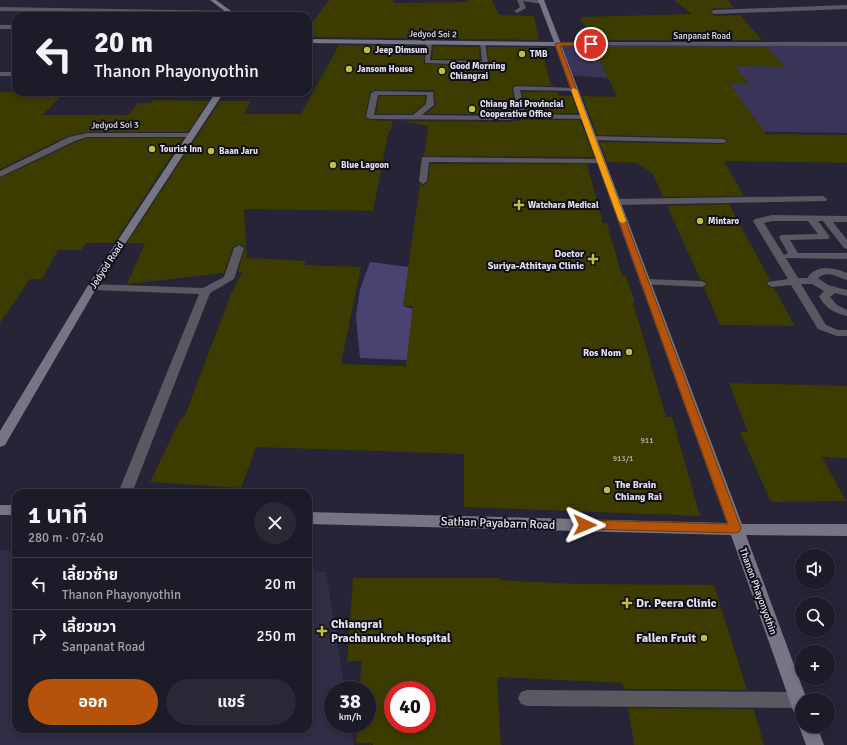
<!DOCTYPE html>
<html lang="th">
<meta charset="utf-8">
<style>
body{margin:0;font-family:Signika,"Noto Sans Thai",sans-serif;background:#292834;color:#f1f3f6;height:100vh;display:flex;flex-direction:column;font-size:15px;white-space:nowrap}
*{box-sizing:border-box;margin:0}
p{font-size:13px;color:#a0a1a8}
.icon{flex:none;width:22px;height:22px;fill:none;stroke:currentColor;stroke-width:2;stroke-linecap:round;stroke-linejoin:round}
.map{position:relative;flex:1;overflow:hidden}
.sheet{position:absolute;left:12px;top:489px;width:300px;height:244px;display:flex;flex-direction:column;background:#1c1b28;border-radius:12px;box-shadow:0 2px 6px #0003,0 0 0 1px #3a3945}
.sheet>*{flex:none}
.top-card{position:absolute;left:12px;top:12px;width:300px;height:84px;border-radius:12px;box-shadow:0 2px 6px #0003,0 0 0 1px #3a3945;background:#1c1b28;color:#f1f3f6;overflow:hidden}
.fabs{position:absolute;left:795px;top:549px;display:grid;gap:8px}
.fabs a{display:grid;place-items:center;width:40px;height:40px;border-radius:50%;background:#1c1b28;box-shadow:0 2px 6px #0003,0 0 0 1px #3a3945;font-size:20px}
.speed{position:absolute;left:324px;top:681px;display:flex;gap:8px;font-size:20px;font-weight:700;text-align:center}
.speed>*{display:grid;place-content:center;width:52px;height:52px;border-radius:50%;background:#1c1b28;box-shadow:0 2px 6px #0003,0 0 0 1px #3a3945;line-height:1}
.speed small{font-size:10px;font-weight:400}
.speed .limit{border:6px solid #d22;background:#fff;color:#111}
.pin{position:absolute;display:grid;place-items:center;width:34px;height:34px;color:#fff;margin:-17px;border:2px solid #fff;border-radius:50%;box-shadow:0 1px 4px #0007}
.me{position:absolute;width:44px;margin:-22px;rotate:91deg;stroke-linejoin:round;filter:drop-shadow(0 0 3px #0008)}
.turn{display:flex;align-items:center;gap:14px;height:84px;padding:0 16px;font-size:18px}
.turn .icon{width:52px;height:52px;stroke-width:2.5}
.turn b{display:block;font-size:28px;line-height:34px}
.round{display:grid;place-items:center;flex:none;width:42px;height:42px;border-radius:21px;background:#292834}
.overview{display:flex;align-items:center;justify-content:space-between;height:68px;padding:0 16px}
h1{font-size:24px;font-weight:700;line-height:30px}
.button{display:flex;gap:8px;margin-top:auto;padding:8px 16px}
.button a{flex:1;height:46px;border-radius:24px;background:#b45309;color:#fff;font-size:16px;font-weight:700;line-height:46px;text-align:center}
.button a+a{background:#292834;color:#f1f3f6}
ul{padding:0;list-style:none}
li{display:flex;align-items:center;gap:12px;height:52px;padding:0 16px;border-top:1px solid #3a3945}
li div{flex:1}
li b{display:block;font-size:15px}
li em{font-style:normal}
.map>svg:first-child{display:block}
</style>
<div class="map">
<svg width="847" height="745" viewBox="0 0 847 745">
<rect width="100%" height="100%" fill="#262436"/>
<polygon fill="#302d44" points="0,550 16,551 16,729 308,729 308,571 326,572 345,690 333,690 333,724 351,724 354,745 0,745"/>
<polygon fill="#3a3458" points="847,43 847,133 736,131 660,82 569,75 558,44"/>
<polygon fill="#4a4371" points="370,262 409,267 403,306 413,309 407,360 360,358 356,317 360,289"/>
<g fill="#3c3b00" fill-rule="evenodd">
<polygon points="329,0 393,0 393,3 468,2 467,0 492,0 499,15 534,16 539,40 308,37 308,28"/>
<polygon points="674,0 728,0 734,8 714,8 710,12 714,16 740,15 762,40 591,40 580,17 692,14"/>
<polygon points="339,45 424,46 424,63 425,64 485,66 489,63 487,47 541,47 551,85 556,86 515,85 512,88 516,113 508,114 426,114 436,105 434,92 433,90 375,90 370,92 365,118 370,120 393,121 391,130 389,130 373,211 244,209 247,259 248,258 306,261 304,265 361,267 341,364 406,366 413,306 403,306 420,183 423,186 428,181 430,164 587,164 603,223 607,223 622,276 626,276 635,302 633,302 666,417 672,417 700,516 464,507 464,454 256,447 241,488 150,482 181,418 184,418 231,294 242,272 238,272 245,247 240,244 233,247 224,273 127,284 145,243 127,243 220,101 251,101 244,114 301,114"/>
<polygon points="433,46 479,47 480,59 432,59"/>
<polygon points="593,47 767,47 784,67 735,66 748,83 729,83 766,134 847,135 847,163 724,161 744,196 663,197 653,174 637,163 607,162 599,142 723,144 728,140 723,138 597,135 582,96 617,97"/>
<polygon points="0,92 66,92 42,115 128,115 138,103 150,103 153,100 209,101 188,132 87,132 68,136 0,169"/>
<polygon points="522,92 558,92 559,96 572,96 578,113 526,113"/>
<polygon points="379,96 425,96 425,103 412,114 376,114"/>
<polygon points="522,120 580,120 594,157 424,156 428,126 401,121 508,122"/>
<polygon points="87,138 183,138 114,243 86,243 81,250 58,250 42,279 30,279 0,323 0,178 76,142"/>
<polygon points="729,204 770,280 767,281 766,284 771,288 774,288 795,326 720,325 704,288 708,283 700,279 667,206"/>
<polygon points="729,383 847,386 847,458 822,457 846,501 771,502 740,432 748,432"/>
<path d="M353,578H500V580L577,584L714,585L747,690L625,689L622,683L497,677L501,745H373V743H356L357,724H367V690H359L362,661H347ZM393,690H427V724H393Z"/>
<polygon points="628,708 753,709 754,710 764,745 634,745"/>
</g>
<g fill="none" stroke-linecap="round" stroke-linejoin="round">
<g fill="#5a5962" fill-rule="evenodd">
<polygon points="517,0 539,0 545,2 542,4 523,1 526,8 517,13 514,11 520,7"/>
<polygon points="847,5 847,9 714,14 711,12 714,10"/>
<rect x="0" y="25" width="16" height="4"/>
<polygon points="429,41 432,43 430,60 482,61 480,43 485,42 488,63 485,65 425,63 426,43"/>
<rect x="0" y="72" width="16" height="4"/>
<path d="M516,86L576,88L577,89L574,91L520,90L525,114L584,115L588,117L584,119L522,118L508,120L370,119L366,117L371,93L375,91L433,92L434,105L422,115L508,116L518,114L513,88ZM378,95H427L426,104L413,115H374Z"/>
<polygon points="589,136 723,139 727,141 723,143 592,140 588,138"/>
<polygon points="422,157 600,159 604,161 600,163 429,162 427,181 423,184 419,181"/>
<polygon points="823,196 827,199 826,201 615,205 611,202 615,199"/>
<path d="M772,215L847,216V222H833L847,240V249L844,248L823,221H818L830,237L828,239L790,240L798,253H847V259L786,258L798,278H807C817,264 833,267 847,273V280C836,277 828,270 818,278L828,285L847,290V296L835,293L830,297L837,305L847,310V316C834,313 825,308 819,296L824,291L812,284H801L826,325L838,330H847V336H837L818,329L791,285L772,287L767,284L768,282L788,279L753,221L755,219ZM772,221H808L818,234L781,235L779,237L788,253L784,255L764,223Z"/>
<polygon points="239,245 244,248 234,279 210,293 132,493 118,493 199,294 92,290 87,287 92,284 203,288 224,277 234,248"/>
<polygon points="645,279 702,281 707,284 702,287 641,284 640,282"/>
</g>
<g fill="#5a5962" fill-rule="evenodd">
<polygon points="0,7 230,11 233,13 230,15 0,11"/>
<polygon points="558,42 847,42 847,46 556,45 555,44"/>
<polygon points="87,133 191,133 195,135 191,137 87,137 75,141 0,177 0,171 69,137"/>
<polygon points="527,690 799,692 805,694 808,700 802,700 802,707 799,708 527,706 521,704 518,698 521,692"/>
</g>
<g fill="#767584" fill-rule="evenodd">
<polygon points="210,0 216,0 238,16 231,16"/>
<polygon points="538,0 544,0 561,44 742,524 847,524 847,536 746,535 807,700 802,700 802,719 796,716 793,710 731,535 308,524 308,512 727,523 555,46 308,43 308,39 554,42"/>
<polygon points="216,92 224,92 97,287 5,445 0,447 0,431 87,287"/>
<rect x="0" y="505" width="16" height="10"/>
<polygon points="802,720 802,726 817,726 824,745 806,745 799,726"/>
</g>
</g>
<polygon fill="#b45309" stroke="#753606" points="591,43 593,45 560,46 741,528 739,532 735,533 585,529 581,528 580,525 581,522 585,520 728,524 555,44 558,43"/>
<polygon fill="#f59e0b" points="574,88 577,90 626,221 625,222 622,223 619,221 571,90"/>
<g fill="#c1be40" stroke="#0f0e17" stroke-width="1.5">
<circle cx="367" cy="50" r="4"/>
<circle cx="522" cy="54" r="4"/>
<circle cx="349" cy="69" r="4"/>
<circle cx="442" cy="71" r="4"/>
<circle cx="472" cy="109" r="4"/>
<circle cx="152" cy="149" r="4"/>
<circle cx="211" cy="151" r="4"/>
<circle cx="333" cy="165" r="4"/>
<path d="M517 199h4v4h4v4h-4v4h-4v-4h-4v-4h4z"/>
<circle cx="700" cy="221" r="4"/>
<path d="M591 253h4v4h4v4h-4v4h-4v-4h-4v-4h4z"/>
<circle cx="629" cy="352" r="4"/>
<circle cx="607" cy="490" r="4"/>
<path d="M625 597h4v4h4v4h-4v4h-4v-4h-4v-4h4z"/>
<path d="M320 625h4v4h4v4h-4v4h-4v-4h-4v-4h4z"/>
<circle cx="704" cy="638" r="4"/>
</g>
<g text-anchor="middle" stroke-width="4" stroke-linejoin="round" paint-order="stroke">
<g font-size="8" fill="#b8b8b2">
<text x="647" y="443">911</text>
<text x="623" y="461">913/1</text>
</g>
<g font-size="9" fill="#e2e1ed" stroke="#0f0e17">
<text transform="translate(433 34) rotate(1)" y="3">Jedyod Soi 2</text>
<text x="702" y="39">Sanpanat Road</text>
<text transform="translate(115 125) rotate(-1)" y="3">Jedyod Soi 3</text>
</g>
<g font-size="9" font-weight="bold" fill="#e2e1ed" stroke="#0f0e17" text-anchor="start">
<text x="375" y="53">Jeep Dimsum</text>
<text x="530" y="57">TMB</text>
<text x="450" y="69">Good Morning<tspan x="450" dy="10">Chiangrai</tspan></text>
<text x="357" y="72">Jansom House</text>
<text x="480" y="107">Chiang Rai Provincial<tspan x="480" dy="10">Cooperative Office</tspan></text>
<text x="160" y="152">Tourist Inn</text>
<text x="219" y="154">Baan Jaru</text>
<text x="341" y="168">Blue Lagoon</text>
<text x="528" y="208">Watchara Medical</text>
<text x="708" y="224">Mintaro</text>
</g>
<g font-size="10" font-weight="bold" fill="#e2e1ed" stroke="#0f0e17" text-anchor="end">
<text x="584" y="257">Doctor<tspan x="584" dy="12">Suriya-Athitaya Clinic</tspan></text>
<text x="621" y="356">Ros Nom</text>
<text x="615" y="488" text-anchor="start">The Brain<tspan x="615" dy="12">Chiang Rai</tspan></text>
</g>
<g font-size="10" fill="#e2e1ed" stroke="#0f0e17">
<text transform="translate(106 265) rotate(-57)" y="4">Jedyod Road</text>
<text transform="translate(759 591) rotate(70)" y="4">Thanon Phayonyothin</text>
</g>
<g font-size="12" fill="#e2e1ed" stroke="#0f0e17">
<text transform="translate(498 523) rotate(2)" y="4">Sathan Payabarn Road</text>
</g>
<g font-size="12" font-weight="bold" fill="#e2e1ed" stroke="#0f0e17" text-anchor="start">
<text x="636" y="607">Dr. Peera Clinic</text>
<text x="331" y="628">Chiangrai<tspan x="331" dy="14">Prachanukroh Hospital</tspan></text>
<text x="696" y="642" text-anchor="end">Fallen Fruit</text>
</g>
</g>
</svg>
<div class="fabs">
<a><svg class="icon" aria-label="sound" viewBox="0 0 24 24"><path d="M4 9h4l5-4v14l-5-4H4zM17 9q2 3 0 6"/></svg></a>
<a><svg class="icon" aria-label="search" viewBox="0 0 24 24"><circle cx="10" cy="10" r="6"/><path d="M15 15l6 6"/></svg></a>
<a>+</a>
<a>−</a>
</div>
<div class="speed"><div>38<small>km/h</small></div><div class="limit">40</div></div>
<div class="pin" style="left:591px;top:44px;background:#d93025"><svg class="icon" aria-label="arrive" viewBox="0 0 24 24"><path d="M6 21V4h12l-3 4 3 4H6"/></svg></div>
<svg class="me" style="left:585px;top:525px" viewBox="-20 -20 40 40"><path d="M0-17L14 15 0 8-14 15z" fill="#b45309" stroke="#fff" stroke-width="4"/></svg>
<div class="top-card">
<div class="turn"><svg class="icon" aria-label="left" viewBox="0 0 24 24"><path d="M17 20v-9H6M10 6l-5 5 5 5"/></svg><div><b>20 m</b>Thanon Phayonyothin</div></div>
</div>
<section class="sheet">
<div class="overview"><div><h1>1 นาที</h1><p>280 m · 07:40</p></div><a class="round"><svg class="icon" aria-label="close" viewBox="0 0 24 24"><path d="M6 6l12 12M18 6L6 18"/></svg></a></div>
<ul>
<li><svg class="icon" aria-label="left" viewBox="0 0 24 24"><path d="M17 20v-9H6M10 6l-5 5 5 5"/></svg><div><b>เลี้ยวซ้าย</b><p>Thanon Phayonyothin</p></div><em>20 m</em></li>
<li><svg class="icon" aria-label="right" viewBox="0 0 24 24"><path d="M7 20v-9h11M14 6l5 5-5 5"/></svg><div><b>เลี้ยวขวา</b><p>Sanpanat Road</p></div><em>250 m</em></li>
</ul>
<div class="button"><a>ออก</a><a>แชร์</a></div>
</section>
</div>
